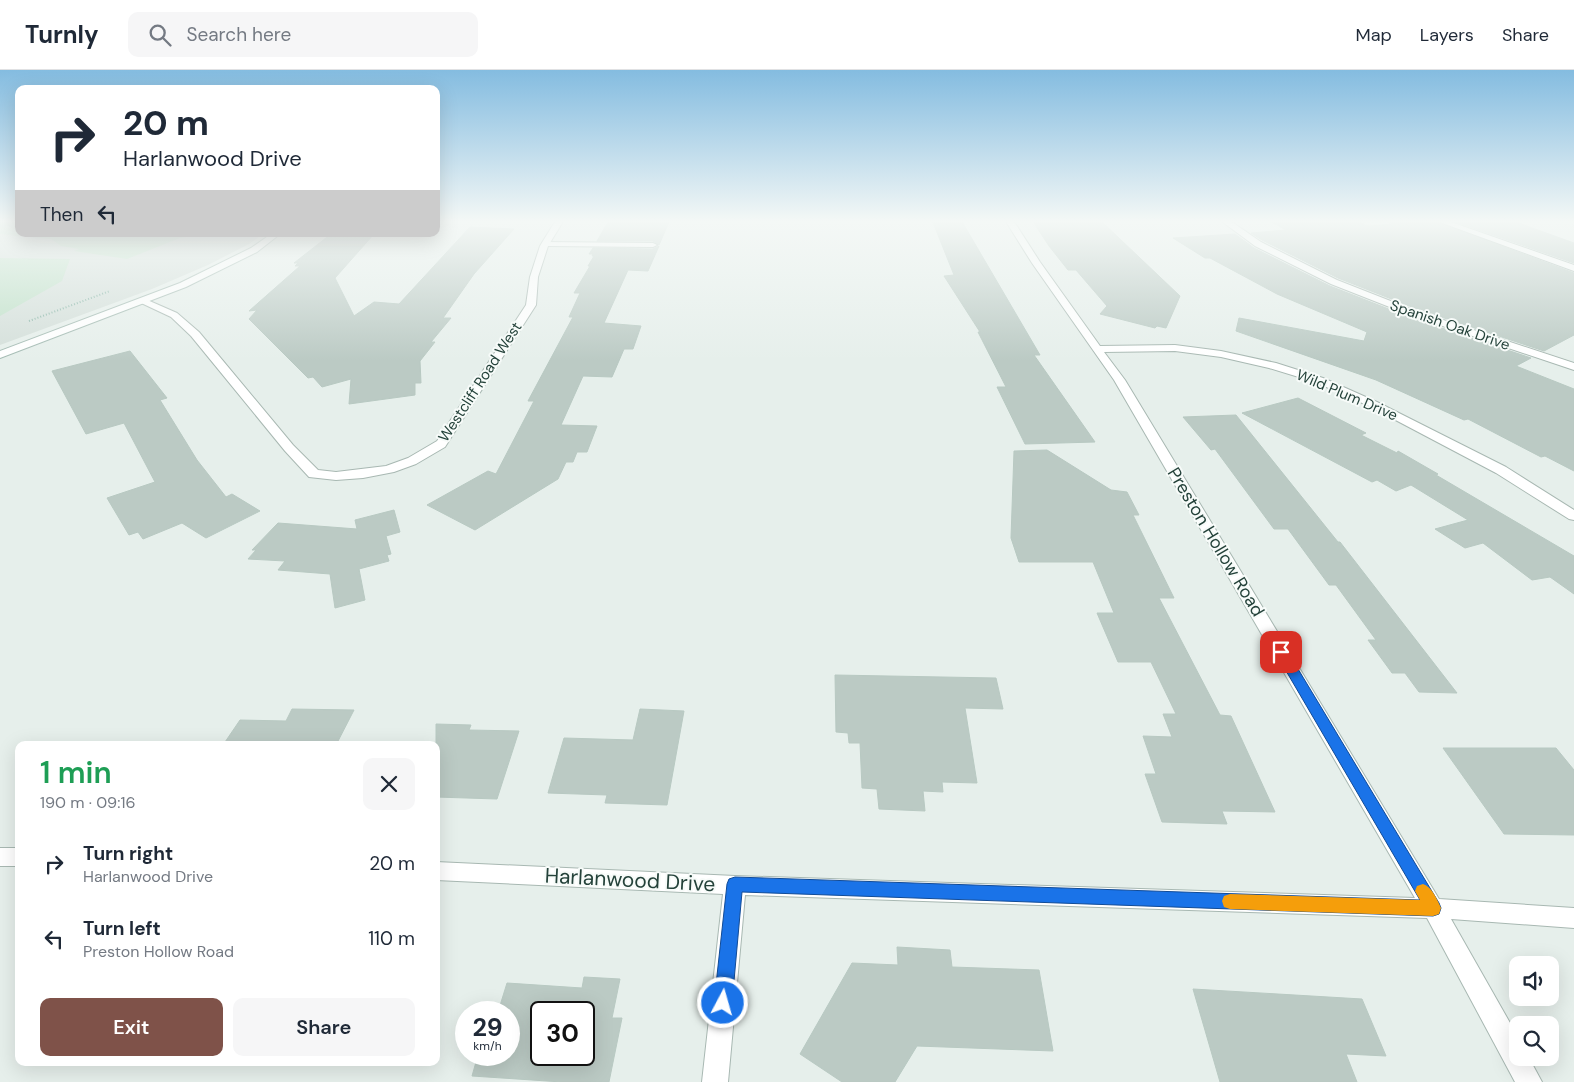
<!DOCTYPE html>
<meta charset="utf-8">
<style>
body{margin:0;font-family:"DM Sans",sans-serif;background:#f6f6f7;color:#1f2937;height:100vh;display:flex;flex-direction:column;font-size:19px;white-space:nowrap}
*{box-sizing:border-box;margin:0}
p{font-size:16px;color:#747a83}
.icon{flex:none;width:28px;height:28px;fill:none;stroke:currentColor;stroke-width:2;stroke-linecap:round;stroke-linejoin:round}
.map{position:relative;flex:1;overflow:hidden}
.drawer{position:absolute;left:15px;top:671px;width:425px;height:325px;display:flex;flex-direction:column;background:#fff;border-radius:10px;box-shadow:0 5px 20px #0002}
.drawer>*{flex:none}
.guide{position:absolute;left:15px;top:15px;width:425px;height:152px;border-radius:10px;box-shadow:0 5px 20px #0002;background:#fff;color:#1f2937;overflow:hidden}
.tools{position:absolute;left:1509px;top:886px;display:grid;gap:10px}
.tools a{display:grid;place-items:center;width:50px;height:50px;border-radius:10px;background:#fff;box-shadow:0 5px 20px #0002;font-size:25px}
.speed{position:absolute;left:455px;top:931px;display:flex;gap:10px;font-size:25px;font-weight:700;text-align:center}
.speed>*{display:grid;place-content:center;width:65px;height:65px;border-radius:50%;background:#fff;box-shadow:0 5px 20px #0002;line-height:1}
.speed small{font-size:12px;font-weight:400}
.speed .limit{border:2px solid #111;border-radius:8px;background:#fff;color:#111}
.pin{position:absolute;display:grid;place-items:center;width:42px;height:42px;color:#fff;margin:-21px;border-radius:10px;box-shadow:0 2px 8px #0006}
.me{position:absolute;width:55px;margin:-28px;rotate:6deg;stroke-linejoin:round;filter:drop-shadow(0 0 4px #0008)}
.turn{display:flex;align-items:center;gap:18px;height:105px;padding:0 25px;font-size:22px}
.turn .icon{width:65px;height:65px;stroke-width:2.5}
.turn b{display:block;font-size:35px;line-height:42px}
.then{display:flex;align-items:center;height:48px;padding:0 25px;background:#0003;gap:10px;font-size:19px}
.round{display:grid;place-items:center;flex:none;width:52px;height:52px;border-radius:10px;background:#f6f6f7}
.head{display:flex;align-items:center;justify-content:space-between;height:85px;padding:0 25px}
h1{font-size:30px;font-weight:600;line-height:38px;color:#1e9e55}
.primary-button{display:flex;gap:10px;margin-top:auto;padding:10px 25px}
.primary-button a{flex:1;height:58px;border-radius:10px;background:#7f5249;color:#fff;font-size:20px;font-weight:600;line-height:58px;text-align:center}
.primary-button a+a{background:#f6f6f7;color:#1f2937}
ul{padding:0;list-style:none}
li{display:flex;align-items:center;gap:15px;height:75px;padding:0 25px}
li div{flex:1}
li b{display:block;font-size:19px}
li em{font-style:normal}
header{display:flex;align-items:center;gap:30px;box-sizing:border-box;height:70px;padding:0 25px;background:#fff;border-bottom:1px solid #e0e1e3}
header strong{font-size:24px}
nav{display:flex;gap:28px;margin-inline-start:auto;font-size:18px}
.search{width:350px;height:45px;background:#f6f6f7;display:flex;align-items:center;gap:12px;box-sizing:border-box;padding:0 18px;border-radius:10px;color:#747a83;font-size:19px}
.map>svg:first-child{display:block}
</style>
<header>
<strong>Turnly</strong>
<div class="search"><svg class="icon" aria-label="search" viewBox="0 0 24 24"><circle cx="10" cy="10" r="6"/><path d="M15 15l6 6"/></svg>Search here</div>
<nav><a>Map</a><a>Layers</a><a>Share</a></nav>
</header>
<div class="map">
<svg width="1574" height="1012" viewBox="0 0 1574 1012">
<rect width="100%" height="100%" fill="#e6efeb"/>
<polygon fill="#d4dfda" points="0,150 19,150 19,164 263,164 249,174 208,195 152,219 0,275"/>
<g fill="#bfe0c8">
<polygon points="0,150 19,150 19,164 243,164 192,166 180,168 127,189 74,181 79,179 61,176 51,169 0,164"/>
<polygon points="0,188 70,189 62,211 0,246"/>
</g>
<g fill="#bbcac4" stroke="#b8c9c2" fill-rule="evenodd">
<polygon points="932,150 961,150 1040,285 1034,285 1095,372 1025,374 997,317 1006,317 978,262 980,262 944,206 954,205"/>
<polygon points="1032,150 1100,150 1180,226 1166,258 1157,256 1155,258 1100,244 1107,236 1076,200 1068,200 1049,176"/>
<polygon points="1268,150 1354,150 1368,156 1391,154 1391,150 1432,150 1574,203 1574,265 1544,281 1417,239 1338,208 1262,170 1251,163 1286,160"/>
<polygon points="1450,150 1510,150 1574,173 1574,193"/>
<polygon points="608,152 669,152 659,175 653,171 597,171"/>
<polygon points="470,157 514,159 474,204 443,248 451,248 431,272 435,272 420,291 421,313 415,313 415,325 349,334 351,309 322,317 313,307 308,308 249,249 257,240 249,241 300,196 295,196 298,193 294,193 331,164 374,164 335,208 354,246 374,232 399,234"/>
<polygon points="1235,164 1254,178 1330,216 1409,247 1531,288 1516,296 1574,319 1574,401 1545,386 1541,387 1468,349 1464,350 1376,310 1236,261 1239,248 1364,271 1367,262 1277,224 1210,188 1205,188 1173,168"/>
<polygon points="659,176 648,201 628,200 604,253 641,256 633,279 624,279 612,307 583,306 561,355 597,356 587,382 577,382 573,392 566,392 558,409 475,460 427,435 488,401 496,404 534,331 528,331 573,247 569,247 580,223 574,223 590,196 588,196 594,186 592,186 593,184 589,184 593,178 653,179"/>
<polygon points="130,281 167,328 160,330 197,390 226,427 232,424 260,441 206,468 182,453 143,469 138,462 129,465 107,428 155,412 124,353 86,364 52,301"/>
<polygon points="1298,328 1366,363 1361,365 1397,383 1398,381 1438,404 1436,405 1574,486 1574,524 1550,507 1532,510 1483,473 1465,478 1435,459 1468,450 1411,415 1396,421 1377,410 1372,412 1242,343"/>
<polygon points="1236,345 1338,472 1340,472 1457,623 1419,622 1405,603 1392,603 1368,570 1376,570 1336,515 1329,515 1288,459 1274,459 1215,379 1211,380 1183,347"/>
<polygon points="1047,380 1111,420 1127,422 1139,445 1133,445 1174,528 1159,528 1220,645 1231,646 1275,742 1222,741 1227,754 1162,752 1145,704 1156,704 1143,666 1172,667 1163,644 1176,644 1151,592 1118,592 1097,543 1114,543 1093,492 1019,492 1011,468 1014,381"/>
<polygon points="394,440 400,462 386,466 391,484 387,485 389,491 359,499 365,530 335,538 330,504 278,500 285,491 248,489 256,480 252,480 278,453 357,459 355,450"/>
<polygon points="835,605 996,608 1003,639 965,638 977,713 942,712 943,722 923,721 925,741 879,739 877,719 862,718 860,673 849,673 848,663 836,662"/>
<polygon points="292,639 354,640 336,675 223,675 240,650 286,651"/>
<polygon points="640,639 684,641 667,735 605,733 607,725 548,723 564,668 633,670"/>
<polygon points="436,654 471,655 469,660 519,661 497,729 436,727"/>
<polygon points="1443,678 1556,678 1574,700 1574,765 1504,764"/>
<polygon points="897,877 950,880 952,897 1039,900 1053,981 917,976 895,1012 842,1012 800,984 852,893 898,895"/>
<path d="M584,907L620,909L612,948H622L609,1012H562L472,1006L478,985H509V942H498L507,913L582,918ZM541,942H584V985H541Z"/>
<polygon points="1193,919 1362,929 1386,986 1346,984 1357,1012 1220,1012"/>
</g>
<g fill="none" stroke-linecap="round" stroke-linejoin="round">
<g stroke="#a8b8b2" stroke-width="2">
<polygon id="lane" points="543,172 653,173 657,175 653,177 546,176 542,174"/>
</g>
<g stroke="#a8b8b2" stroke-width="2">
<g id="street">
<polygon points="556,150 564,150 548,176 538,207 536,235 445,377 416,394 394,402 363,408 336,410 309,407 285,381 191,266 171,247 137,231 139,229 145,229 177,243 199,262 293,375 318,400 336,402 386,396 408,388 437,371 526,235 530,207 540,176"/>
<polygon points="1005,150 1013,150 1040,192 1100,276 1175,275 1221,281 1276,293 1323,308 1377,332 1506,397 1574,440 1574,450 1569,449 1496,403 1369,336 1315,312 1269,298 1221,287 1175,281 1104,282 1125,310 1439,829 1574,838 1574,858 1451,849 1518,967 1518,988 1529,988 1542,1012 1515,1012 1427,848 745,825 728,1012 702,1012 723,824 436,810 436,792 735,806 1415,828 1114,310 1032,193"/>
<polygon points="1220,150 1229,150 1261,172 1337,210 1416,241 1574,293 1574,300 1410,245 1331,214 1255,176"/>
<polygon points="1434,150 1445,150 1574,195 1574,201"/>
<rect x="0" y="778" width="19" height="18"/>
</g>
</g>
<g stroke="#a4bbb3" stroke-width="2">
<polygon id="secondary" points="271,164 280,164 257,182 186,217 0,288 0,281 180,213 251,178"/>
</g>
<polyline stroke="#86b3a5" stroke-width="2" stroke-dasharray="1 2" stroke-linecap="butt" points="29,251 110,221"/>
<use href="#lane" fill="#fff" fill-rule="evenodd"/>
<use href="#street" fill="#fff" fill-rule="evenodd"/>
<use href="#secondary" fill="#fff" fill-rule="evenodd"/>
</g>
<linearGradient id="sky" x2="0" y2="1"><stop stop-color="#84bce0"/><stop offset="0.52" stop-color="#f4f8f6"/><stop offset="1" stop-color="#f4f8f6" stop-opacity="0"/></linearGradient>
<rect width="1574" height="291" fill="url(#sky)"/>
<polygon fill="#1a73e8" stroke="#114b97" points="1281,578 1286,579 1439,833 1441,838 1439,844 1433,846 742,822 732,933 729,939 723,942 717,939 714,933 727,814 729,809 735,807 1420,830 1275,582"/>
<path fill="#f59e0b" d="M1423,814C1432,817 1437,829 1441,838L1439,844L1433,846L1230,839L1224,837L1222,831L1224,826L1230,824L1420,830L1415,821L1417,816Z"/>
<g text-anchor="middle" stroke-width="4" stroke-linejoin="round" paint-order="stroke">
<g font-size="15" fill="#24423a" stroke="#f7fbf9">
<text transform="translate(1450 255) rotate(19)" y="5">Spanish Oak Drive</text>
<text transform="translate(480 312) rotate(-57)" y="5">Westcliff Road West</text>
<text transform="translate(1347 325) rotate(23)" y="5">Wild Plum Drive</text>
</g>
<g font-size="18" fill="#24423a" stroke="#f7fbf9">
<text transform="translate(1216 472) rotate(59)" y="6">Preston Hollow Road</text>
</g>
<g font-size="21" fill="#24423a" stroke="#f7fbf9">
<text transform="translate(630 810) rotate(3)" y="7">Harlanwood Drive</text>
</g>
</g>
</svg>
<div class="tools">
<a><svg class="icon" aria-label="sound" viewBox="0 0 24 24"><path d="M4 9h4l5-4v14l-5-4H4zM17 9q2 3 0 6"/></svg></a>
<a><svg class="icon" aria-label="search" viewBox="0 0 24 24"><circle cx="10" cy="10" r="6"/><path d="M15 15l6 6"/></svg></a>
</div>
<div class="speed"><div>29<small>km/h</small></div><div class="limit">30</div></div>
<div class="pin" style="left:1281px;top:582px;background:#d93025"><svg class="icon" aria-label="arrive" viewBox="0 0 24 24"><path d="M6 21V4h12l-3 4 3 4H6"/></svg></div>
<svg class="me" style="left:723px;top:933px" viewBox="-20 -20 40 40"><circle r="17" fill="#1a73e8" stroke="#fff" stroke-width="3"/><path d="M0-11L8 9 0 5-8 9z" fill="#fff"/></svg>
<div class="guide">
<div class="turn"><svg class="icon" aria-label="right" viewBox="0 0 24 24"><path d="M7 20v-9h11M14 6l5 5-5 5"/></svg><div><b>20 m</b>Harlanwood Drive</div></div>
<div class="then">Then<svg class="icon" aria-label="left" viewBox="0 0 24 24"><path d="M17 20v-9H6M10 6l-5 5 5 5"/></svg></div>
</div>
<section class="drawer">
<div class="head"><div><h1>1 min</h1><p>190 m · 09:16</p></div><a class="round"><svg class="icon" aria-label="close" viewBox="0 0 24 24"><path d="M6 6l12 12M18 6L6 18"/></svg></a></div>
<ul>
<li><svg class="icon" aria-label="right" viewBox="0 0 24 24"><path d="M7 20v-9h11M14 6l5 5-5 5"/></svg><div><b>Turn right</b><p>Harlanwood Drive</p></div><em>20 m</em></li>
<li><svg class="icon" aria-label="left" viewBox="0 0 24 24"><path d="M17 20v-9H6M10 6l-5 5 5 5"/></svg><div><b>Turn left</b><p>Preston Hollow Road</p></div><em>110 m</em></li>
</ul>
<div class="primary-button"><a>Exit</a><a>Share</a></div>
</section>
</div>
